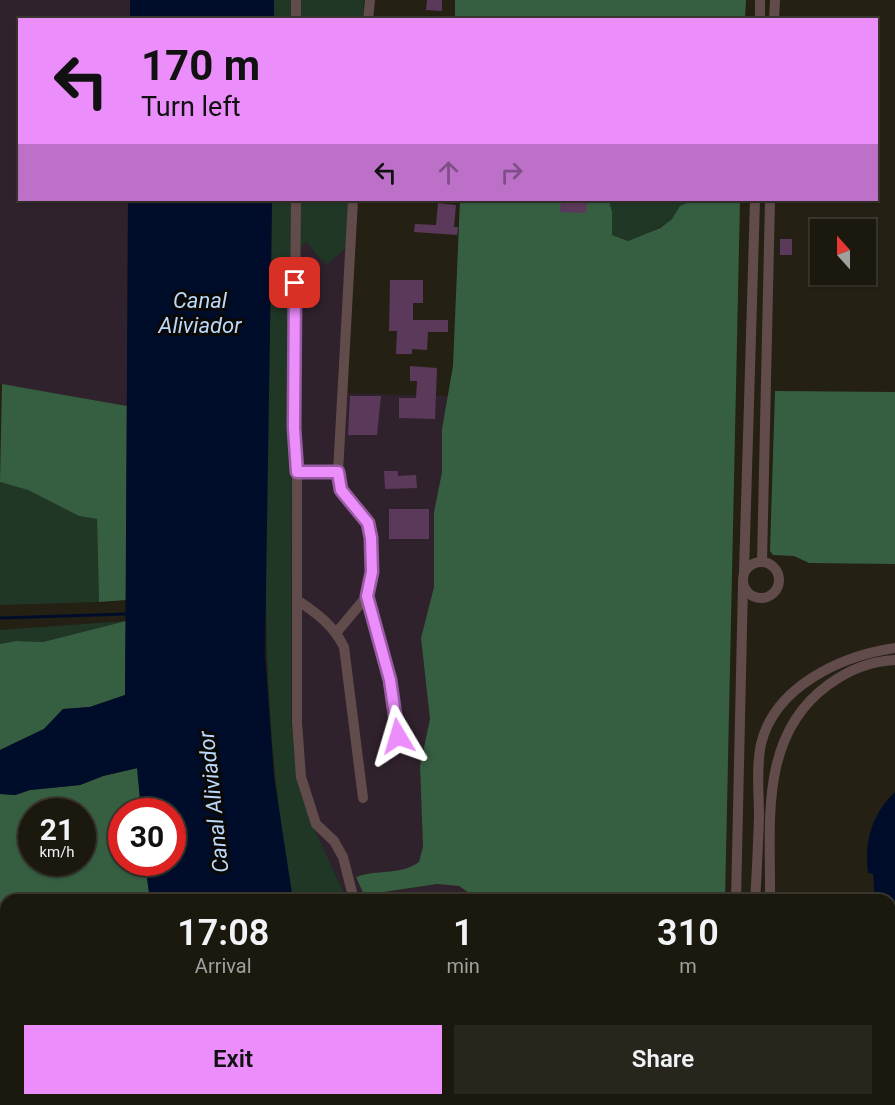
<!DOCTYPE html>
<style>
body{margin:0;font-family:Roboto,sans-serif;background:#28251c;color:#f1f3f6;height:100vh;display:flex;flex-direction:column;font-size:22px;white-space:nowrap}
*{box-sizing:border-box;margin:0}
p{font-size:20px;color:#a0a09e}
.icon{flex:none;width:33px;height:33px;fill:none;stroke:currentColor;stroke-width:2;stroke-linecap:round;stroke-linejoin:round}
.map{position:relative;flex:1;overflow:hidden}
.sheet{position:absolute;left:0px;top:894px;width:896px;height:212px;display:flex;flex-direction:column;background:#1b180e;border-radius:18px 18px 0 0;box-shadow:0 2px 4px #0004,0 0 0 2px #39372e}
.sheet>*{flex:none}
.banner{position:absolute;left:18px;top:18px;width:860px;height:183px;border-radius:0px;box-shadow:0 2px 4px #0004,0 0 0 2px #39372e;background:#eb8dfb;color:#111;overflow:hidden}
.needle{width:39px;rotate:339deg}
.fabs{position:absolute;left:810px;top:219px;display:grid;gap:12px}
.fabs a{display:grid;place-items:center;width:66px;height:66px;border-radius:0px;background:#1b180e;box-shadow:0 2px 4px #0004,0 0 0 2px #39372e;font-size:30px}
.speed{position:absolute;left:18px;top:798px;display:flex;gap:12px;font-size:30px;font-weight:700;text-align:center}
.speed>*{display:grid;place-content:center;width:78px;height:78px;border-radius:50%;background:#1b180e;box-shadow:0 2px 4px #0004,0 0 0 2px #39372e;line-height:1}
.speed small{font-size:15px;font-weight:400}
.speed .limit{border:9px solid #d22;background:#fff;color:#111}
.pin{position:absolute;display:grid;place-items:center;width:51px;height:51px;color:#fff;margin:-26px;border-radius:12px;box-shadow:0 3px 9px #0006}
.me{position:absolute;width:66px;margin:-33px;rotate:353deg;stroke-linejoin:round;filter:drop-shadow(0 0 4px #0008)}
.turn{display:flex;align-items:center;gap:21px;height:126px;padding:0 24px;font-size:27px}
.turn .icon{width:78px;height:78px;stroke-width:2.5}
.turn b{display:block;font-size:42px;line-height:51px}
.lanes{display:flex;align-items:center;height:57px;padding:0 24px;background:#0003;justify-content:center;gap:30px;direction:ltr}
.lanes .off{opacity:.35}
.eta{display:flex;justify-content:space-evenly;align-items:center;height:102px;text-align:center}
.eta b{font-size:36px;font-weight:600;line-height:42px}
.cta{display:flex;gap:12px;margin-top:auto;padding:12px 24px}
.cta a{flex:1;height:69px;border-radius:0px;background:#eb8dfb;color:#111;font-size:24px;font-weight:600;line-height:69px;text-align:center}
.cta a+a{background:#28251c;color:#f1f3f6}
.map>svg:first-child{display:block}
</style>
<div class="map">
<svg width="895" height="1105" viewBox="0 0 895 1105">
<rect width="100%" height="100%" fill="#242013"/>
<g fill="#30222d">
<polygon points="0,0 130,0 130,19 20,20 20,200 128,200 127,406 0,384"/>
<polygon points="307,242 319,258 346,248 337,393 448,396 442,429 442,472 434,512 434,587 421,638 430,719 420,766 423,847 419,862 408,870 365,874 356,877 364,895 437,884 459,886 479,900 347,900 313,826 297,779 291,719 292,252"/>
</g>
<g fill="#203726">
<polygon points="274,0 364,0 363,19 273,20"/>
<path d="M272,200H349L346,248L327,264L319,258L307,242L292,252L291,719L297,779L313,826L347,900H293C249,671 271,432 272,200Z"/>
<path d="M609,200H694C675,208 681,212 669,221C656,230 642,235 628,241L612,235V212Z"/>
<polygon points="0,482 28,490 79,516 97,519 99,602 0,605"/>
<polygon points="126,621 43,642 16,641 0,644 0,630"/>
<polygon points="357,1100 529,1100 531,1105 360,1105"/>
</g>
<g fill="#365f42" fill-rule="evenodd">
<polygon points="455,0 746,0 745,19 455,20"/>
<path d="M460,200H609L612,212V235L628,241L660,228L672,219L680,206L694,200H740L725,900H479L459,886L437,884L364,895L356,877C377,869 399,876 419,862L423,847L420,766L430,719L421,638L434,587V512L442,472V429L453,366Z"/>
<polygon points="2,384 127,406 126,600 99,602 97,519 79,516 28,490 0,482"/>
<polygon points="775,391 895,392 895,564 809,563 794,556 773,555 770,551"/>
<polygon points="126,621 125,695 90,707 63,709 44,729 0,750 0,644 16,641 43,642"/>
<path d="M138,768L141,811L122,812V862L145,863L150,900H6V1100H202L205,1105H0V794L15,795L30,790L80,785L103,776ZM32,812H82V862H32Z"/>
</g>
<g fill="#000d2a">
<rect x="130" y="0" width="144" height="19"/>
<polygon points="128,200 272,200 265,654 274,776 293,900 150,900 145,863 172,862 172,812 141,811 137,768 103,776 80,785 30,790 15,795 0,794 0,750 44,729 63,709 90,707 125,695"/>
<path d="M895,792V1105H833L835,1100H890V900H875L873,874L868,873C864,841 872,814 895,792Z"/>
<polygon points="202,1100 357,1100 360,1105 205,1105"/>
</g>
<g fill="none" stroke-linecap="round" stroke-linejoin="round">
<polyline stroke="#000d2a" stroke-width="3" points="0,618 126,614"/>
</g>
<g fill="#5b395a">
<polygon points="427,0 442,0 442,11 426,10"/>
<polygon points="561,200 587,200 586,213 560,212"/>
<polygon points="438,203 456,205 454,227 458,227 457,235 414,232 415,224 436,225"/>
<rect x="780" y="239" width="12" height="16"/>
<polygon points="390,280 423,280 423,303 413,303 413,320 448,320 448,332 428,332 427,350 412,349 412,354 396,354 397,331 389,331"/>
<polygon points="410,366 437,368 435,419 399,418 399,398 416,398 417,381 410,381"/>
<polygon points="350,396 381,396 377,435 348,435"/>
<polygon points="384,471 398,471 398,476 416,475 417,488 385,489"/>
<rect x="389" y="509" width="40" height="30"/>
</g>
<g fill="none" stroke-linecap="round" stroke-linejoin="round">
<g stroke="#624c4b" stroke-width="10">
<polyline points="296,0 296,20"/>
<polyline points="368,20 370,0"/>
<polyline points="760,20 760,0"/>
<polyline points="774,20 775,0"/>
<polyline points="296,200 294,428 297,472 297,722 301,777 316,824 334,841 343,857 354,900"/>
<polyline points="297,472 338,472 353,200"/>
<polyline points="338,472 341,490 368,523 371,538 372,572 367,596 390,680 398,736 390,748"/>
<circle cx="761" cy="580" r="18"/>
<polyline points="762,562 770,200"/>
<polyline points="744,572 755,200"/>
<path d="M297,600C318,614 333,625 344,647L363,798"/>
<polyline points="336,633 367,596"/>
<polyline points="736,900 743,584"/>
<path d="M755,900C757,873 758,845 759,817C759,794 756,767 761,744C775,686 841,656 895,648"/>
<path d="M770,900C771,824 758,736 828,685C847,671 871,661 895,660"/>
<polyline points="463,1100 465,1105"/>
<polyline points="672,1105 677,1100"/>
<polyline points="693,1105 702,1100"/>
</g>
</g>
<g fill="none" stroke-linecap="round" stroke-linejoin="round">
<g stroke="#995ca3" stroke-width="15">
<polyline id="route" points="295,283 294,428 297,472 338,472 341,490 368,523 371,538 372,572 367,596 390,680 398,736"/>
</g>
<use href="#route" stroke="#eb8dfb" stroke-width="10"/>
</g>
<g text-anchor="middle" stroke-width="6" stroke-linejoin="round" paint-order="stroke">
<g font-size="22" font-style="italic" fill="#bbd8fb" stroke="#0b0905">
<text x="200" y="308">Canal<tspan x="200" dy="25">Aliviador</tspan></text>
<text transform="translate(213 802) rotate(-96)" y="8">Canal Aliviador</text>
</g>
</g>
</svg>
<div class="fabs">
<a><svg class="needle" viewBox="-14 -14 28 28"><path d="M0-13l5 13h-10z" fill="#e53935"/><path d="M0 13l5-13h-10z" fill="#a0a09e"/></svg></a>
</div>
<div class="speed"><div>21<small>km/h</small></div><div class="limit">30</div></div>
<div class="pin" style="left:295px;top:283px;background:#d93025"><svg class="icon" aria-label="arrive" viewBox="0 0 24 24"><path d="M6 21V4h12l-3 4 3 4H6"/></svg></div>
<svg class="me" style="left:398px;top:736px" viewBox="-20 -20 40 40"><path d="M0-17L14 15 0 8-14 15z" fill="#eb8dfb" stroke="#fff" stroke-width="4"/></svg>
<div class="banner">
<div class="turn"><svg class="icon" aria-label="left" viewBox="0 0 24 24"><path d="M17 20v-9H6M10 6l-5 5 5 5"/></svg><div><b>170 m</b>Turn left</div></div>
<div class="lanes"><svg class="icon" aria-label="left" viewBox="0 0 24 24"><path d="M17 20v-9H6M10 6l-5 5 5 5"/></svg><svg class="icon off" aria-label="ahead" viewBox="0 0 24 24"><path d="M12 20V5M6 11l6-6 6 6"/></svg><svg class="icon off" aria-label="right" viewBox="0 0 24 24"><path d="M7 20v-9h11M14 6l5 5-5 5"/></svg></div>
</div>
<section class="sheet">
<div class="eta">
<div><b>17:08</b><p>Arrival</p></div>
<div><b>1</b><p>min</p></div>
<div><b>310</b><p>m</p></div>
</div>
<div class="cta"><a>Exit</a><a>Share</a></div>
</section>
</div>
